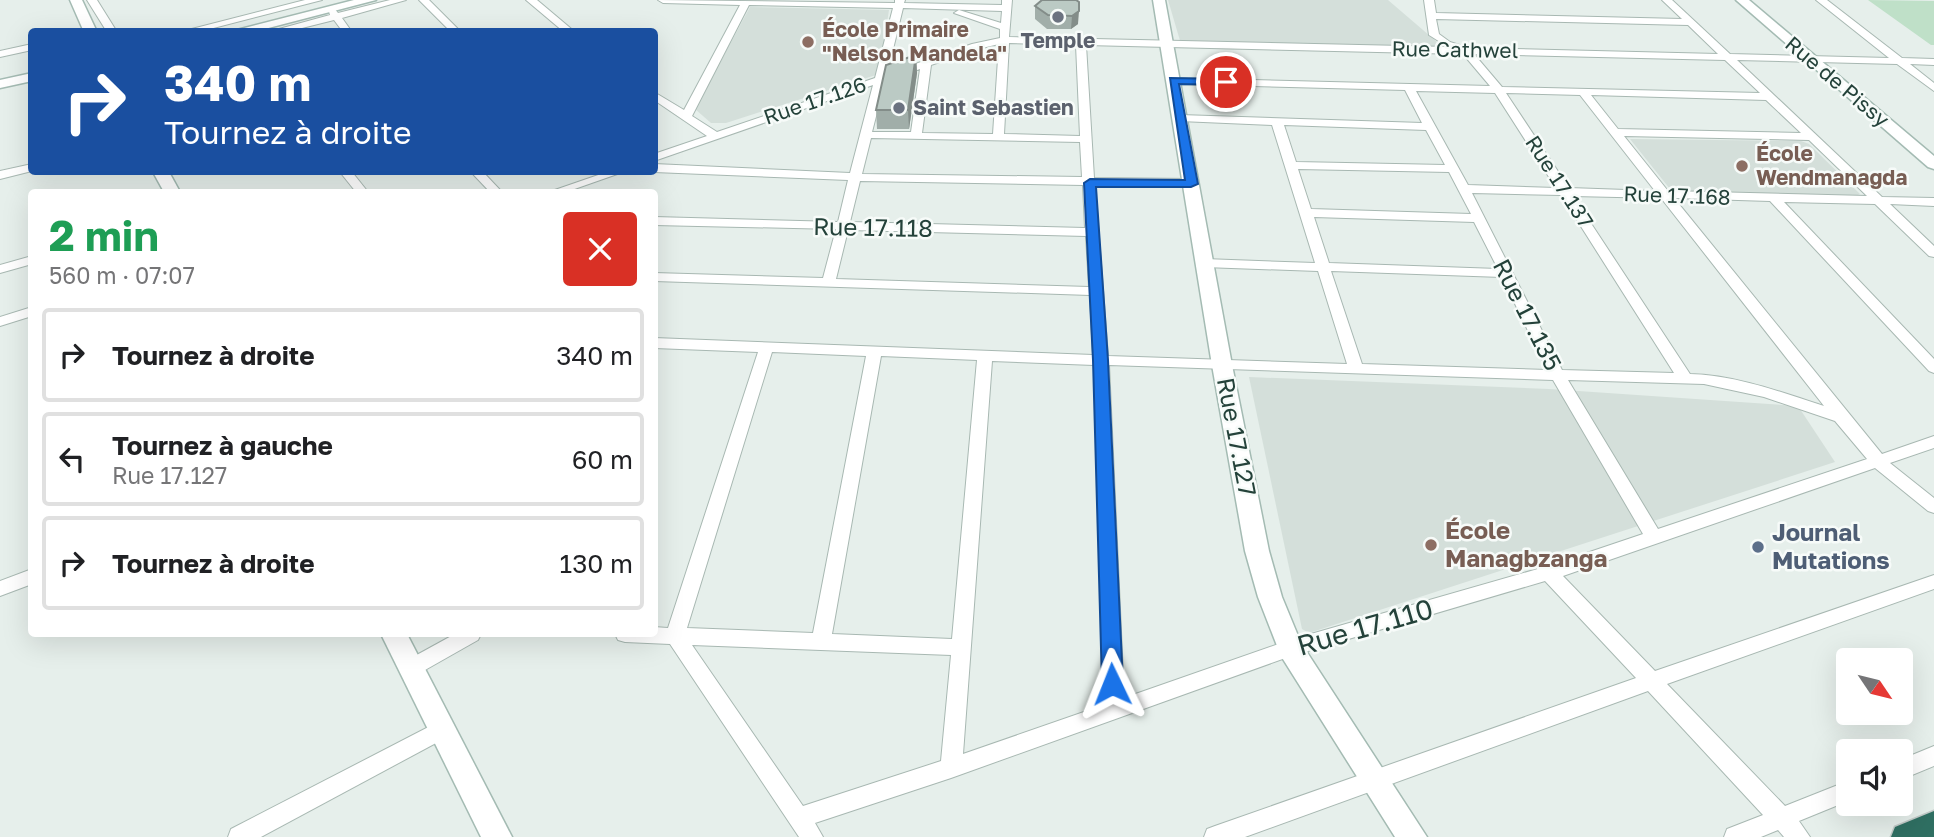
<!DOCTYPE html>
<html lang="fr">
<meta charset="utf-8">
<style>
body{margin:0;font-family:"Golos Text",sans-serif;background:#f6f6f6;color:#202124;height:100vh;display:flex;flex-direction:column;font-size:26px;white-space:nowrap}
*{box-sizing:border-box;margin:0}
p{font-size:23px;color:#757577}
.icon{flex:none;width:38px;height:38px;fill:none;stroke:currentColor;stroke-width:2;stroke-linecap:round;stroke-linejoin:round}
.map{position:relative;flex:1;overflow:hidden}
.side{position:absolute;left:28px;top:189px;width:630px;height:448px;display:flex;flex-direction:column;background:#fff;border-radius:7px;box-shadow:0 7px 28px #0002}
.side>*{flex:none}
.hud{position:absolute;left:28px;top:28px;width:630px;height:147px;border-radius:7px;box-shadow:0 7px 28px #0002;background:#1a4fa0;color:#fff;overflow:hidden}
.needle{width:46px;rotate:125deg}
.fabs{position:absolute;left:1836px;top:648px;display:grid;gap:14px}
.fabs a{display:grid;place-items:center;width:77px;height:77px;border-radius:7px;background:#fff;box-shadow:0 7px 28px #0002;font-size:35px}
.pin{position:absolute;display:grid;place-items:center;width:60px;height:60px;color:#fff;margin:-30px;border:4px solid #fff;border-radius:50%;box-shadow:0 2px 7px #0007}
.me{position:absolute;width:77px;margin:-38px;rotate:358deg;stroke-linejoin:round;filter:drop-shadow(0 0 5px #0008)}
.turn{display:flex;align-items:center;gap:24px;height:147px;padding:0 21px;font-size:32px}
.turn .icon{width:91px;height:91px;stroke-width:2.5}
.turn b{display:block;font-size:49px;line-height:60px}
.round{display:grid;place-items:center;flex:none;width:74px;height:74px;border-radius:7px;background:#f6f6f6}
.overview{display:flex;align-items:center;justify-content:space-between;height:119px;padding:0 21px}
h1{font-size:42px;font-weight:700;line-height:52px;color:#1e9e55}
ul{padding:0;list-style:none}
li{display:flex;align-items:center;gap:21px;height:94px;margin:0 14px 10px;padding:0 7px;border:4px solid #e0e0e0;border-radius:7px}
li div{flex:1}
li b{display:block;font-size:26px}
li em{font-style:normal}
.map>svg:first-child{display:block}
</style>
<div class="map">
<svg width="1934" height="837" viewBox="0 0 1934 837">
<rect width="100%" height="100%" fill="#e6efeb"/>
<g fill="#d4dfda">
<polygon points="1168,0 1388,0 1444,48 1181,44"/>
<polygon points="750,7 889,10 879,74 726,123 711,123 695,109"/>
<polygon points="1630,139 1801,141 1809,144 1860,194 1856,196 1677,191 1670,189"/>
<polygon points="1249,377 1549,389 1798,406 1835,462 1309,633 1302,629"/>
</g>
<polygon fill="#bfe0c8" points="1868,0 1934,1 1934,45 1931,45"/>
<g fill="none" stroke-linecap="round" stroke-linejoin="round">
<g stroke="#a8b8b2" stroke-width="2">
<g id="street">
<polygon points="87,0 97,0 117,32 107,32"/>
<polygon points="305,0 322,0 198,32 180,32"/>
<polygon points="390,0 406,0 342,18 352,32 343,32 334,20 286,32 268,32 330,15 328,8 334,8 338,13"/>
<polygon points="419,0 429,0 461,32 451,32"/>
<polygon points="526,0 537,0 575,32 564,32"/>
<path d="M658,0L895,3V0H905L904,3L1002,5V0H1012L1009,37L1448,47L1429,35L1424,0H1434L1436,13L1682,19L1662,0H1672L1730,54L1889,58L1816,0H1827L1902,58L1934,59V65L1910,64L1934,83V91L1897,64L1737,60L1882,197L1934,198V206L1890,204L1934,246V257L1929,256L1875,204L1784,202L1934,359V373L1929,371L1770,201L1674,198L1882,454L1934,436V448L1890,463L1934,498V513L1928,511L1875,468L1563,576L1655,671L1934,575V589L1667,684L1785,806L1848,781V801L1799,821L1810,837H1784L1778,830L1761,837H1724L1727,829L1763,815L1648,691L1245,837H1204L1207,829L1215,826L1636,678L1545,581L1291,656L951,778L815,823L823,837H799L670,644L625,642L618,640L615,634H654V627L668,628L758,352L654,348V338L1093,355L1090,295L654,281V273L823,278L836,229L654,225V217L838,222L848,180L654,172V164L850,173L873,85L654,161V154L707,136L654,100V92L684,110L740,5L663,3ZM749,5L893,8L875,78L717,132L692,116ZM903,8L1002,11L1001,23L959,10L954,13L1000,29V38L972,44L887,74ZM1436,19L1688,25L1718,54L1469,48L1450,42L1439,34ZM1009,43L1076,45L1080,136L1004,134ZM999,44L993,134L922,133L931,65L978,49ZM1086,45L1463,54L1490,86L1173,78L1168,81L1173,84L1405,90L1422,123L1180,115L1174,118L1180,121L1272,125L1315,263L1204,259L1197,263L1204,267L1318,271L1347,364L1108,356L1095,185L1191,187L1197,183L1191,179L1094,178ZM1474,54L1725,60L1760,93L1502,87ZM920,69L911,132H872L885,81ZM1416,91L1495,93L1556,188L1468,185ZM1506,93L1580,95L1655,191L1569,188ZM1591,95L1766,100L1801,133L1618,129ZM1284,125L1426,130L1445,165L1296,162ZM1624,136L1809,140L1867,196L1668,191ZM871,138L1080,142L1082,177L862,174ZM1298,169L1449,172L1471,214L1311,209ZM860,181L1083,185L1085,228L850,222ZM1472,193L1561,195L1674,373L1562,370ZM1573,196L1661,198L1824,406C1781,392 1735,375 1690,374ZM1314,217L1474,222L1498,269L1329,263ZM848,230L1086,236L1089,287L836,279ZM1331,271L1502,277L1547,370L1362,364ZM772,352L866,356L813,633L687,628ZM881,356L977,360L952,639L832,634ZM992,361L1094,365L1104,705L963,754ZM1109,365L1553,380L1643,534L1548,566L1290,640L1124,698ZM1568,380L1704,384L1764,397L1835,421L1867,459L1658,529ZM692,645L951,655L941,761L803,806Z"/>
<polygon points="32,44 32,50 0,57 0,51"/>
<polygon points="32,164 32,171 0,179 0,171"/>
<polygon points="340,172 352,172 368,192 356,192"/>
<polygon points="471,172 483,172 502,192 490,192"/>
<polygon points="607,172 623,172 566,192 549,192"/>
<polygon points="32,256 32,264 0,273 0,265"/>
<polygon points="32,307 32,316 0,326 0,317"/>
<polygon points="32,569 32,584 0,596 0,581"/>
<polygon points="455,634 481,634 478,640 418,674 411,676 404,674 401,668 404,662"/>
<polygon points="442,720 449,722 452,729 449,736 261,837 228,837 231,829"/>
<polygon points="1934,746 1934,766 1900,780 1900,760"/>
</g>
</g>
<g stroke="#a4bbb3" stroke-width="3">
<g id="secondary">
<polygon points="70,0 82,0 97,32 84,32"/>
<polygon points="354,0 376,0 253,32 229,32"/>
<polygon points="1153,0 1165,0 1232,365 1269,551 1282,597 1301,643 1427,837 1395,837 1281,656 1258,597 1245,551 1212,365"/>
<polygon points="1736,0 1749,0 1934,156 1934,169 1928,167"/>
<polygon points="32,73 32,81 0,88 0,80"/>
<polygon points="153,172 169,172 180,192 164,192"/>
<polygon points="381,634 407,634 512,837 481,837"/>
</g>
</g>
<g stroke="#c2cac8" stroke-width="3">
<polygon id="highway" points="1934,811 1934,837 1891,837 1895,827"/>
</g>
<use href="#street" fill="#fff" fill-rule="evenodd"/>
<use href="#secondary" fill="#fff" fill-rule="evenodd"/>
<use href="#highway" fill="#2f6f62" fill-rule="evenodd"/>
</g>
<g fill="#a1aea9">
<polygon points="1076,0 1078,24 1071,29 1047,29 1035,19 1035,6"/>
<polygon points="916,55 917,73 909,129 877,129 876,110"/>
</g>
<g fill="#838d89">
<polygon points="1079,11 1078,24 1071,29 1072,16"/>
<polygon points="916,55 917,73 909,129 908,110"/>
</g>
<g fill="#bbcac4" stroke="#838d89" stroke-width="2">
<polygon points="1042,0 1076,0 1079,2 1079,11 1072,16 1048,15 1035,6"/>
<polygon points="916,55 908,110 876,110 886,65"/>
</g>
<polygon fill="#1a73e8" stroke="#114b97" stroke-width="2" points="1170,78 1226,79 1231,82 1226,85 1179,84 1198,184 1191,187 1096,187 1108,360 1123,684 1120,690 1112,693 1105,690 1102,684 1093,360 1084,183 1090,179 1185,180"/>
<g fill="#6b7280" stroke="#f7fbf9" stroke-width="2.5">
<circle cx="1058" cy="17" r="7"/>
<circle cx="899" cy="108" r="7"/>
</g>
<g fill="#8d6e63" stroke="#f7fbf9" stroke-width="2.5">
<circle cx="808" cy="42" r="7"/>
<circle cx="1742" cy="166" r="7"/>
<circle cx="1431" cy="545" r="7"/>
</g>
<circle fill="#5c6f8a" stroke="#f7fbf9" stroke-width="2.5" cx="1758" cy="547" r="7"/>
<g text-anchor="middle" stroke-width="5" stroke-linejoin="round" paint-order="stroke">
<g font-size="21" font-weight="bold" fill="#785e54" stroke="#f7fbf9" text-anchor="start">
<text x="822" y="37">École Primaire<tspan x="822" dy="24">"Nelson Mandela"</tspan></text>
<text x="1756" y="161">École<tspan x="1756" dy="24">Wendmanagda</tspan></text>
</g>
<g font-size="21" font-weight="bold" fill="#5b616d" stroke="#f7fbf9">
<text x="1058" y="48">Temple</text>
<text x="913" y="115" text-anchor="start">Saint Sebastien</text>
</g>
<g font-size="21" fill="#24423a" stroke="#f7fbf9">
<text transform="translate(1455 50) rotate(1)" y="7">Rue Cathwel</text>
<text transform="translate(1837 82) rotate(40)" y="7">Rue de Pissy</text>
<text transform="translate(815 101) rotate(-19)" y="7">Rue 17.126</text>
<text transform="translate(1559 182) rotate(57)" y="7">Rue 17.137</text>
<text transform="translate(1677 196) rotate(2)" y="7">Rue 17.168</text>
</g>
<g font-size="24" fill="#24423a" stroke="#f7fbf9">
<text transform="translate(873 228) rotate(1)" y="8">Rue 17.118</text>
<text transform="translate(1527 315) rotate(63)" y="8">Rue 17.135</text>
<text transform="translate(1236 437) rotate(79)" y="8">Rue 17.127</text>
</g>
<g font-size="24" font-weight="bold" fill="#785e54" stroke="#f7fbf9" text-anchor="start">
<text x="1445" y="539">École<tspan x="1445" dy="28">Managbzanga</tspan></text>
</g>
<g font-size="24" font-weight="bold" fill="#4e5e75" stroke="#f7fbf9" text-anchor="start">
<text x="1772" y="541">Journal<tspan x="1772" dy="28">Mutations</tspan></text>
</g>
<g font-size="28" fill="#24423a" stroke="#f7fbf9">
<text transform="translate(1365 627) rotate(-16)" y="10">Rue 17.110</text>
</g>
</g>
</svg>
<div class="fabs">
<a><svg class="needle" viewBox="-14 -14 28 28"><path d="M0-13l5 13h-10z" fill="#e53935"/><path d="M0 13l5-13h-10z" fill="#757577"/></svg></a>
<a><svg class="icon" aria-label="sound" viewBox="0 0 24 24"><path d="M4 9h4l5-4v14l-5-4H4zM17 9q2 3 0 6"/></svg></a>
</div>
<div class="pin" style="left:1226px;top:82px;background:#d93025"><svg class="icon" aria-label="arrive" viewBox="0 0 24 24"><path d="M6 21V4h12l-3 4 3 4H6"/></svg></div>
<svg class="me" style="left:1112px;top:684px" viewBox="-20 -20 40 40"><path d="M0-17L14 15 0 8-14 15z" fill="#1a73e8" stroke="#fff" stroke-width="4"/></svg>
<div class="hud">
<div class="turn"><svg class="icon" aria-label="right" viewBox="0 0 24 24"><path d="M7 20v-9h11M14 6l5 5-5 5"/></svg><div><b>340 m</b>Tournez à droite</div></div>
</div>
<section class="side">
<div class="overview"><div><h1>2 min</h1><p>560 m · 07:07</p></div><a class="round" style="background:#d93025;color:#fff"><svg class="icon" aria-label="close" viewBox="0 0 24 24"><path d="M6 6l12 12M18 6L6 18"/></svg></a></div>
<ul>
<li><svg class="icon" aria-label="right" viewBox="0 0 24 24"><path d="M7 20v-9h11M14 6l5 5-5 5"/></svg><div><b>Tournez à droite</b></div><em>340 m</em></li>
<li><svg class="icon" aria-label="left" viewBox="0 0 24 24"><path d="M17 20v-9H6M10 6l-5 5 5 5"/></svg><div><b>Tournez à gauche</b><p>Rue 17.127</p></div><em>60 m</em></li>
<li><svg class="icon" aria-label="right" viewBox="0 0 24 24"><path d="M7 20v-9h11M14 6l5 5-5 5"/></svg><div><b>Tournez à droite</b></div><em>130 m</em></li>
</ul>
</section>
</div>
